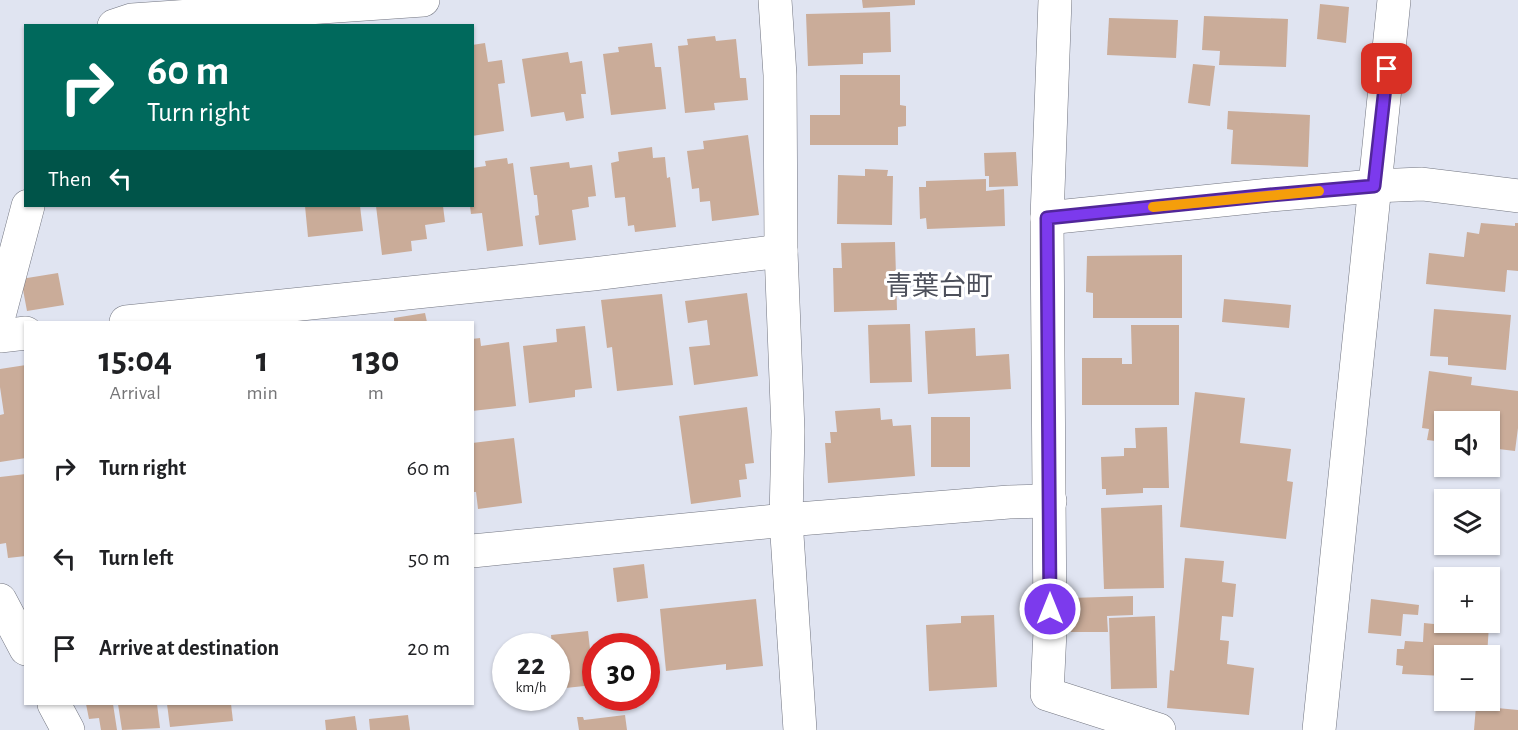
<!DOCTYPE html>
<meta charset="utf-8">
<style>
body{margin:0;font-family:"Alegreya Sans","Noto Sans JP",sans-serif;background:#f2f2f2;color:#202124;height:100vh;display:flex;flex-direction:column;font-size:22px;white-space:nowrap}
*{box-sizing:border-box;margin:0}
p{font-size:20px;color:#757577}
.icon{flex:none;width:33px;height:33px;fill:none;stroke:currentColor;stroke-width:2;stroke-linecap:round;stroke-linejoin:round}
.map{position:relative;flex:1;overflow:hidden}
.side{position:absolute;left:24px;top:321px;width:450px;height:384px;display:flex;flex-direction:column;background:#fff;border-radius:0px;box-shadow:0 2px 4px #0004}
.side>*{flex:none}
.top-card{position:absolute;left:24px;top:24px;width:450px;height:183px;border-radius:0px;box-shadow:0 2px 4px #0004;background:#00695c;color:#fff;overflow:hidden}
.fabs{position:absolute;left:1434px;top:411px;display:grid;gap:12px}
.fabs a{display:grid;place-items:center;width:66px;height:66px;border-radius:0px;background:#fff;box-shadow:0 2px 4px #0004;font-size:30px}
.speed{position:absolute;left:492px;top:633px;display:flex;gap:12px;font-size:30px;font-weight:700;text-align:center}
.speed>*{display:grid;place-content:center;width:78px;height:78px;border-radius:50%;background:#fff;box-shadow:0 2px 4px #0004;line-height:1}
.speed small{font-size:15px;font-weight:400}
.speed .limit{border:9px solid #d22;background:#fff;color:#111}
.pin{position:absolute;display:grid;place-items:center;width:51px;height:51px;color:#fff;margin:-26px;border-radius:12px;box-shadow:0 3px 9px #0006}
.me{position:absolute;width:66px;margin:-33px;rotate:0deg;stroke-linejoin:round;filter:drop-shadow(0 0 4px #0008)}
.turn{display:flex;align-items:center;gap:21px;height:126px;padding:0 24px;font-size:27px}
.turn .icon{width:78px;height:78px;stroke-width:2.5}
.turn b{display:block;font-size:42px;line-height:51px}
.then{display:flex;align-items:center;height:57px;padding:0 24px;background:#0003;gap:12px;font-size:22px}
.eta{display:flex;justify-content:space-evenly;align-items:center;height:102px;text-align:center}
.eta b{font-size:36px;font-weight:700;line-height:42px}
ul{padding:0;list-style:none}
li{display:flex;align-items:center;gap:18px;height:90px;padding:0 24px}
li div{flex:1}
li b{display:block;font-size:22px}
li em{font-style:normal}
.map>svg:first-child{display:block}
</style>
<div class="map">
<svg width="1518" height="730" viewBox="0 0 1518 730">
<rect width="100%" height="100%" fill="#e0e4f1"/>
<g fill="#caac99">
<polygon points="862,0 915,0 915,5 863,8"/>
<polygon points="1320,4 1349,7 1346,43 1317,39"/>
<polygon points="890,12 891,52 863,53 863,64 808,66 806,14"/>
<polygon points="1204,16 1288,19 1286,67 1219,65 1220,51 1202,50"/>
<polygon points="1109,18 1178,20 1176,58 1107,55"/>
<polygon points="715,36 716,41 736,39 740,78 746,78 748,100 714,103 715,110 685,113 678,46 688,45 687,39"/>
<polygon points="485,43 488,62 502,60 505,83 498,84 504,131 472,136 472,45"/>
<polygon points="652,43 655,67 661,67 666,109 611,115 603,54 619,52 618,47"/>
<polygon points="568,52 570,63 582,61 586,94 581,94 584,118 566,121 564,112 531,117 522,59"/>
<polygon points="1193,64 1215,66 1210,106 1188,103"/>
<polygon points="840,75 900,75 900,105 906,106 906,126 898,127 898,145 810,145 810,115 840,115"/>
<polygon points="1228,111 1310,115 1308,167 1231,164 1233,130 1227,129"/>
<polygon points="748,135 759,215 712,221 710,201 700,202 699,188 692,189 687,151 704,149 703,141"/>
<polygon points="652,147 653,158 665,157 667,178 670,177 676,227 635,232 634,225 628,226 625,197 615,198 611,163 619,161 618,152"/>
<polygon points="1016,152 1018,186 989,187 989,176 985,176 984,153"/>
<polygon points="507,158 508,164 513,163 523,246 487,251 482,213 471,214 470,206 472,206 472,168 486,166 485,161"/>
<polygon points="569,162 570,168 592,165 596,196 588,197 589,207 572,210 576,240 539,245 535,216 539,215 537,195 534,195 530,167"/>
<polygon points="865,169 888,170 887,176 893,176 892,225 837,224 838,175 865,176"/>
<polygon points="986,179 986,191 1004,189 1005,226 927,229 926,218 920,219 919,187 926,187 926,181"/>
<polygon points="305,206 360,206 363,231 308,237"/>
<polygon points="376,206 443,206 445,222 425,225 427,239 411,241 412,251 382,255"/>
<polygon points="1481,223 1515,226 1515,223 1518,223 1518,271 1507,270 1505,292 1426,284 1429,253 1464,257 1467,232 1479,234"/>
<polygon points="895,242 897,310 834,312 833,268 842,268 841,243"/>
<polygon points="1182,255 1182,318 1093,318 1093,293 1086,292 1087,256"/>
<polygon points="58,273 64,305 27,311 21,279"/>
<polygon points="747,293 758,376 694,385 689,347 710,345 707,320 688,323 685,301"/>
<polygon points="662,294 673,385 617,391 612,347 607,348 601,300"/>
<polygon points="1224,299 1291,305 1289,328 1222,322"/>
<polygon points="1434,309 1511,315 1506,370 1448,365 1448,357 1430,356"/>
<polygon points="425,313 427,322 394,322 394,318"/>
<polygon points="910,324 912,382 870,383 868,325"/>
<polygon points="1131,325 1179,325 1179,405 1082,405 1082,358 1122,358 1122,364 1132,364"/>
<polygon points="585,326 592,388 575,390 575,397 529,403 523,346 557,342 556,329"/>
<polygon points="975,328 976,356 1009,354 1011,389 928,394 925,331"/>
<polygon points="480,338 481,346 509,342 516,406 472,411 472,339"/>
<polygon points="26,365 26,458 0,462 0,415 4,414 0,387 0,369"/>
<polygon points="1429,371 1472,377 1471,385 1518,391 1518,428 1515,451 1490,448 1490,422 1444,422 1444,442 1427,440 1429,429 1422,428"/>
<polygon points="1195,392 1245,398 1240,443 1291,449 1287,481 1293,482 1286,539 1180,527"/>
<polygon points="747,407 754,463 745,464 747,479 739,480 741,497 691,504 679,416"/>
<polygon points="880,408 881,420 892,419 893,426 911,425 915,476 828,483 825,443 831,443 830,432 837,432 835,411"/>
<rect x="931" y="417" width="39" height="50"/>
<polygon points="1167,427 1169,488 1143,488 1143,493 1106,495 1106,489 1102,489 1101,457 1124,456 1124,448 1136,448 1135,428"/>
<polygon points="514,438 522,503 478,509 476,492 472,492 472,443"/>
<polygon points="26,474 26,556 8,558 6,543 0,544 0,477"/>
<polygon points="1162,505 1164,588 1104,589 1101,508"/>
<polygon points="1185,558 1224,561 1222,582 1236,584 1233,617 1222,616 1220,640 1229,641 1227,664 1254,668 1249,715 1167,708 1170,670 1174,671"/>
<polygon points="644,564 648,598 617,602 613,568"/>
<polygon points="1133,596 1133,615 1107,616 1108,632 1071,632 1071,598"/>
<polygon points="756,599 763,666 726,670 726,664 666,671 660,609"/>
<polygon points="1371,599 1419,605 1418,615 1403,614 1401,636 1368,633"/>
<polygon points="994,615 997,687 929,691 926,625 961,623 961,616"/>
<polygon points="1155,616 1157,688 1111,689 1109,618"/>
<polygon points="1424,623 1434,624 1434,630 1459,632 1459,623 1489,625 1487,656 1444,656 1444,676 1402,674 1403,666 1396,665 1397,649 1404,649 1405,641 1423,642"/>
<polygon points="588,631 594,685 556,689 556,646 552,646 551,635"/>
<polygon points="86,704 113,704 117,730 101,730 99,718 89,719"/>
<polygon points="118,704 157,704 160,728 122,730"/>
<polygon points="167,704 231,704 233,721 170,727"/>
<polygon points="1476,706 1518,710 1518,730 1474,730"/>
<polygon points="408,715 410,730 370,730 369,719"/>
<polygon points="625,715 627,730 579,730 577,717 583,717 584,720"/>
<polygon points="355,716 357,730 326,730 325,720"/>
</g>
<g fill="none" stroke-linecap="round" stroke-linejoin="round">
<g stroke="#727580" stroke-width="34">
<g id="street">
<polyline points="775,0 780,75 781,251 788,431 786,520 800,730"/>
<polyline points="1055,0 1047,218 1050,631 1047,694 1159,730"/>
<polyline points="114,26 132,20 423,0"/>
<polyline points="1047,218 1270,195 1374,186 1422,184 1518,196"/>
<polyline points="0,312 28,206"/>
<polyline points="126,322 593,274 781,251"/>
<polyline points="0,336 26,333"/>
<polyline points="472,551 786,520 1009,502 1050,501"/>
<polyline points="0,600 26,649"/>
<polyline points="54,704 68,730"/>
<polyline points="1319,730 1394,0"/>
</g>
</g>
<use href="#street" stroke="#fff" stroke-width="33"/>
</g>
<g fill="none" stroke-linecap="round" stroke-linejoin="round">
<g stroke="#51269a" stroke-width="15">
<polyline id="route" points="1050,609 1047,218 1270,195 1374,186 1387,69"/>
</g>
<use href="#route" stroke="#7c3aed" stroke-width="10"/>
<polyline stroke="#f59e0b" stroke-width="10" points="1153,207 1319,191"/>
</g>
<g text-anchor="middle" stroke-width="6" stroke-linejoin="round" paint-order="stroke">
<g font-size="27" fill="#4d505b" stroke="#fff">
<text x="939" y="295">青葉台町</text>
</g>
</g>
</svg>
<div class="fabs">
<a><svg class="icon" aria-label="sound" viewBox="0 0 24 24"><path d="M4 9h4l5-4v14l-5-4H4zM17 9q2 3 0 6"/></svg></a>
<a><svg class="icon" aria-label="layers" viewBox="0 0 24 24"><path d="M12 4l9 5-9 5-9-5zM3 14l9 5 9-5"/></svg></a>
<a>+</a>
<a>−</a>
</div>
<div class="speed"><div>22<small>km/h</small></div><div class="limit">30</div></div>
<div class="pin" style="left:1387px;top:69px;background:#d93025"><svg class="icon" aria-label="arrive" viewBox="0 0 24 24"><path d="M6 21V4h12l-3 4 3 4H6"/></svg></div>
<svg class="me" style="left:1050px;top:609px" viewBox="-20 -20 40 40"><circle r="17" fill="#7c3aed" stroke="#fff" stroke-width="3"/><path d="M0-11L8 9 0 5-8 9z" fill="#fff"/></svg>
<div class="top-card">
<div class="turn"><svg class="icon" aria-label="right" viewBox="0 0 24 24"><path d="M7 20v-9h11M14 6l5 5-5 5"/></svg><div><b>60 m</b>Turn right</div></div>
<div class="then">Then<svg class="icon" aria-label="left" viewBox="0 0 24 24"><path d="M17 20v-9H6M10 6l-5 5 5 5"/></svg></div>
</div>
<section class="side">
<div class="eta">
<div><b>15:04</b><p>Arrival</p></div>
<div><b>1</b><p>min</p></div>
<div><b>130</b><p>m</p></div>
</div>
<ul>
<li><svg class="icon" aria-label="right" viewBox="0 0 24 24"><path d="M7 20v-9h11M14 6l5 5-5 5"/></svg><div><b>Turn right</b></div><em>60 m</em></li>
<li><svg class="icon" aria-label="left" viewBox="0 0 24 24"><path d="M17 20v-9H6M10 6l-5 5 5 5"/></svg><div><b>Turn left</b></div><em>50 m</em></li>
<li><svg class="icon" aria-label="arrive" viewBox="0 0 24 24"><path d="M6 21V4h12l-3 4 3 4H6"/></svg><div><b>Arrive at destination</b></div><em>20 m</em></li>
</ul>
</section>
</div>
